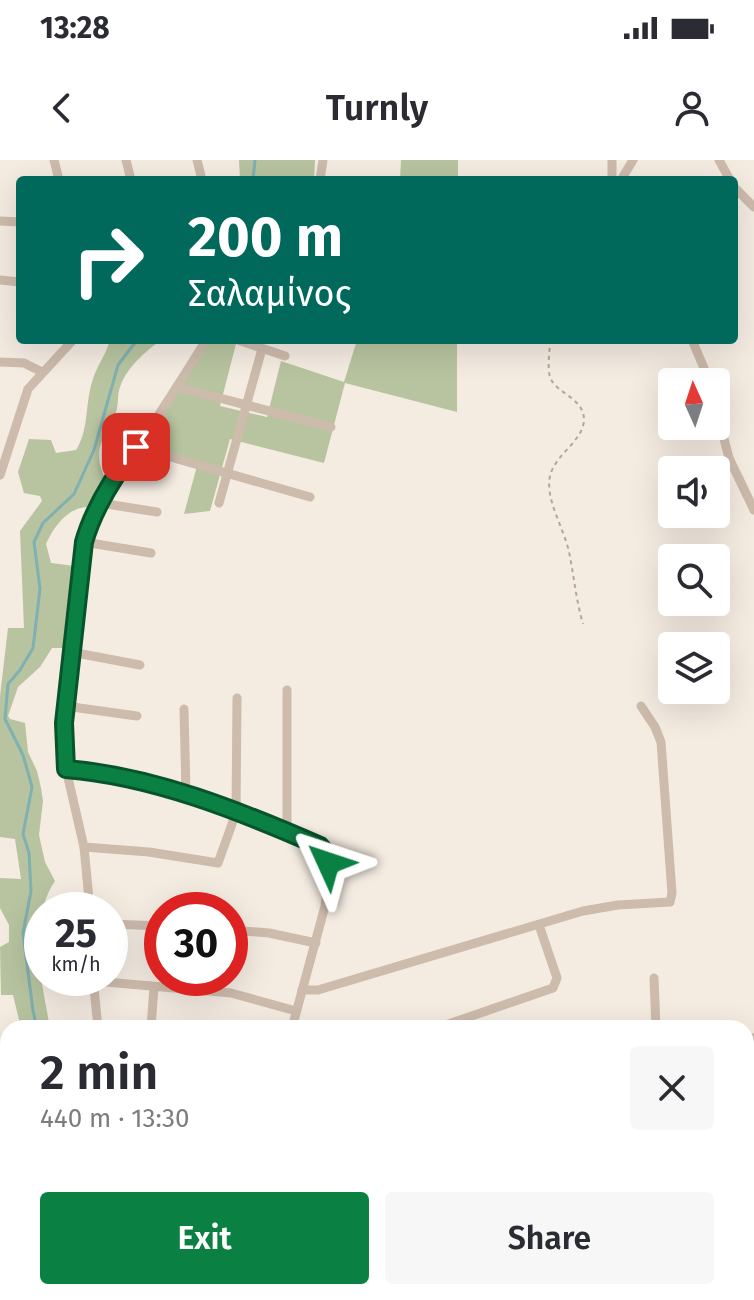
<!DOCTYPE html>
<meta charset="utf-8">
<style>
body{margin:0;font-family:"Fira Sans",sans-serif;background:#f7f7f7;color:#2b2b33;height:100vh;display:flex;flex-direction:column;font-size:30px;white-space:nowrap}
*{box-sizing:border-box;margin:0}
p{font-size:26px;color:#7c7c81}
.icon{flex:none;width:44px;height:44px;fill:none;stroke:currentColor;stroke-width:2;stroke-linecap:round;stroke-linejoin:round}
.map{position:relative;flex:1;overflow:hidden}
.panel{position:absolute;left:0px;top:860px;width:754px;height:280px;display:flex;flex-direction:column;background:#fff;border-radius:24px 24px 0 0;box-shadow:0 8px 32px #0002}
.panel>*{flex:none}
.guide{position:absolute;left:16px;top:16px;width:722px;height:168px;border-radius:8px;box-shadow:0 8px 32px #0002;background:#00695c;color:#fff;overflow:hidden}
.needle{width:52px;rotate:357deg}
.controls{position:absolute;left:658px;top:208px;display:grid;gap:16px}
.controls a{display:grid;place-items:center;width:72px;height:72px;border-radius:8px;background:#fff;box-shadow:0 8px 32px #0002;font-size:40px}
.speed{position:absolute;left:24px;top:732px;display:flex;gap:16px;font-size:40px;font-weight:700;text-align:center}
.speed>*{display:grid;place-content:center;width:104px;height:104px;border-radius:50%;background:#fff;box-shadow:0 8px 32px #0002;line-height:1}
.speed small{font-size:20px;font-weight:400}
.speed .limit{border:12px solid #d22;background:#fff;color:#111}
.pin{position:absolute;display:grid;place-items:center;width:68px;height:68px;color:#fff;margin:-34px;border-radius:16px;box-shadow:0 4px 12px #0006}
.me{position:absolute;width:88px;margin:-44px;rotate:312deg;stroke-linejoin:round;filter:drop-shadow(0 0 6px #0008)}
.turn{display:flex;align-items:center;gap:28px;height:168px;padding:0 40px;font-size:36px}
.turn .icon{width:104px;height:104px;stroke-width:2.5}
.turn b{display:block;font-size:56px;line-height:68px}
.round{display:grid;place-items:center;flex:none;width:84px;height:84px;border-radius:8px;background:#f7f7f7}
.head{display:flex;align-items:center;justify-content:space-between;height:136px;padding:0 40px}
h1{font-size:48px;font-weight:600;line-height:60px}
.button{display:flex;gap:16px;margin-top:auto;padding:16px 40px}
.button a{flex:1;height:92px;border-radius:8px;background:#0b8043;color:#fff;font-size:32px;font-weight:600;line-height:92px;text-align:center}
.button a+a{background:#f7f7f7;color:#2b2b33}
.status{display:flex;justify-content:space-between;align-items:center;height:56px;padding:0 40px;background:#fff;direction:ltr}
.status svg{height:22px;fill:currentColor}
header{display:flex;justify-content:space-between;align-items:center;height:104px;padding:0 40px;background:#fff;font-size:36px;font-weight:600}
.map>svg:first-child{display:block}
</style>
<div class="status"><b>13:28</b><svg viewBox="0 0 49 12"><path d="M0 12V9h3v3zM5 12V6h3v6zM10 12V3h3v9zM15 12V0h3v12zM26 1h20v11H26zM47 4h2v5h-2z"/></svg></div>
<header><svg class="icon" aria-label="back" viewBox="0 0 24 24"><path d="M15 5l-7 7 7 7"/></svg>Turnly<svg class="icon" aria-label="person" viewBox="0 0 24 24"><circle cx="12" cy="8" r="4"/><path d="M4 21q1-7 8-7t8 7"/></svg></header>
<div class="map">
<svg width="754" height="1140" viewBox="0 0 754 1140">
<rect width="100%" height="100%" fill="#f4ebe1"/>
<g fill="#b8c4a0">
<polygon points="239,0 315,0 314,20 240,20"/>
<polygon points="401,0 458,0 458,20 400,20"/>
<path d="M110,180H161C145,192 127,207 120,227C117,235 119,244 116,252C106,278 91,286 104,316L87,347C67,348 54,367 46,384L51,403L75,406L67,488H52L40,507L18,527L8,556L10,559L25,563L28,592L37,611L41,628L43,641L39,675L45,702L55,721C45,736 42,749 42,766L37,767L42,784V799L38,802L50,868H21L13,835H1L0,787L9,782V765L0,748V718L21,719L15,679L0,677V536L8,468H24L20,371L42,341L40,336L24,333L18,312L29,279L51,280L56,293L76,290C89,270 85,245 92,222C96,207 106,195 110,180Z"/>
<polygon points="208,180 237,180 220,246 267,257 281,201 344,222 357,180 457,180 457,252 345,223 324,303 230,279 210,351 184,354 197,306 178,300 130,296"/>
</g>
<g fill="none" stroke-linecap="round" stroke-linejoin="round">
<g stroke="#7fb0b2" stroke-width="3">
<polyline points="253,20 255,0"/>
<polyline points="37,868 33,851 23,773 31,731 29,693 23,674 32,627 23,595 5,559 8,524 20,510 33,488 40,429 34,382 43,363 74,334 94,290 118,205 137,180"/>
<polyline points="386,1132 393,1140"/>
</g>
</g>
<polygon fill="#c8694b" points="59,1132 97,1132 105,1140 67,1140"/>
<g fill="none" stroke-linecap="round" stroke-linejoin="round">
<g stroke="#b9a596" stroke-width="2" stroke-dasharray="4 4" stroke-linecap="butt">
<path d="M550,180C550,191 547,206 550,217C556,234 583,237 584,259C584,281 555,294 550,316C545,340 564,368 569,392C574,416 576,440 583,464"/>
<polyline points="3,1099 4,1106"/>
<polyline points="35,1133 36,1140"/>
<polyline points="7,1134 7,1140"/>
</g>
<g stroke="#cdbbac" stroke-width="9">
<polyline points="54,0 59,20"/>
<polyline points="126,0 131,20"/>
<polyline points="197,0 202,20"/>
<polyline points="719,0 730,20"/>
<polyline points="320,20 323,0"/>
<polyline points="612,20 612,0"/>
<polyline points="621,20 633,0"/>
<polyline points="734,27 754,47"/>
<polyline points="0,61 20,62"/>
<polyline points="0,120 20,122"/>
<polyline points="238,180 285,196"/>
<polyline points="692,180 710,222"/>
<polyline points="0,202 24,203 42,212"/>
<polyline points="177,227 331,267"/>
<polyline points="716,248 729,298 754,350"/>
<polyline points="136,287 310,337"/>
<polyline points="124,304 144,303 152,292"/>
<polyline points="0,315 28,229 73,180"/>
<polyline points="100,343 157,352"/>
<polyline points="219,343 262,189"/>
<polyline points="84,382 151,393"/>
<polyline points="71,492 140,505"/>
<polyline points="65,546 137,556"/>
<polyline points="184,549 186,633"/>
<polyline points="66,609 152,623 186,633 287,671 320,686 326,693 328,721 325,746 292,868"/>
<polyline points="287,671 287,530"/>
<polyline points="84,687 149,692 218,703 236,653 237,538"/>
<path d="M90,750L84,687L66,609L64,582L65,546L84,382C95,343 119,313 142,280C164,247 185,214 206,180"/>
<polyline points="110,764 162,766"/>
<polyline points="230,770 269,773 316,783"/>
<polyline points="93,818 98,868"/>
<polyline points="654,818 656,868"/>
<polyline points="94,821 231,833 296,851"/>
<polyline points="302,830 318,830 583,751 618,745 670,742 672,733 661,582 655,567 641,546"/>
<polyline points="151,868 154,827"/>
<polyline points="437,868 553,828 557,818 539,765"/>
<polyline points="746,878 754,878"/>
<polyline points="0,977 8,981"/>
<polyline points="0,1090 8,1090"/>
<polyline points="746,1102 754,1100"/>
<polyline points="115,1132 122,1140"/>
<polyline points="314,1132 325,1140"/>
<polyline points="459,1132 472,1140"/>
<polyline points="584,1137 628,1132"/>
<polyline points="669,1140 680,1132"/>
</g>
</g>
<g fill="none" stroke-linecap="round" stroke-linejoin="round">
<g stroke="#07532c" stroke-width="20">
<path id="route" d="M136,287C114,316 94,347 84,382L64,563L66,609C153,616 240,651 320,686L326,693L328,703"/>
</g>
<use href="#route" stroke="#0b8043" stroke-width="14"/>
</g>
</svg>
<div class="controls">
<a><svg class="needle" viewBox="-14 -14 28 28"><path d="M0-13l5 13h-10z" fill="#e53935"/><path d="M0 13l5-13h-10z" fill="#7c7c81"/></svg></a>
<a><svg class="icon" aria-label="sound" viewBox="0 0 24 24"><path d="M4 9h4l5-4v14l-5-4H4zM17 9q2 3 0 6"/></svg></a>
<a><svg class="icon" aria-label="search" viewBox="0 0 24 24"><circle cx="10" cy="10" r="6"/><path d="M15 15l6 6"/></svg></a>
<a><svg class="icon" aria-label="layers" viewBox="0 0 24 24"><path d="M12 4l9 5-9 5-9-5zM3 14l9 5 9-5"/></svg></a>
</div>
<div class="speed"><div>25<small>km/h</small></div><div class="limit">30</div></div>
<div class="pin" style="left:136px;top:287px;background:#d93025"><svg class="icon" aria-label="arrive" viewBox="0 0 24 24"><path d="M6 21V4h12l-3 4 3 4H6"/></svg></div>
<svg class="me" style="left:328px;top:703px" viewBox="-20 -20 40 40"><path d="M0-17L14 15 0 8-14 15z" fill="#0b8043" stroke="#fff" stroke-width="4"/></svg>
<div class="guide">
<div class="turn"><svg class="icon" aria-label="right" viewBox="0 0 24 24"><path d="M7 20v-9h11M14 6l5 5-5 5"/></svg><div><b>200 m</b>Σαλαμίνος</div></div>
</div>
<section class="panel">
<div class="head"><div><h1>2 min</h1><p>440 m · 13:30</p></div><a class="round"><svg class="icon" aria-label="close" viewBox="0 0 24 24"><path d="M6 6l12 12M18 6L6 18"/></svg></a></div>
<div class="button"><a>Exit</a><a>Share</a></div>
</section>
</div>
